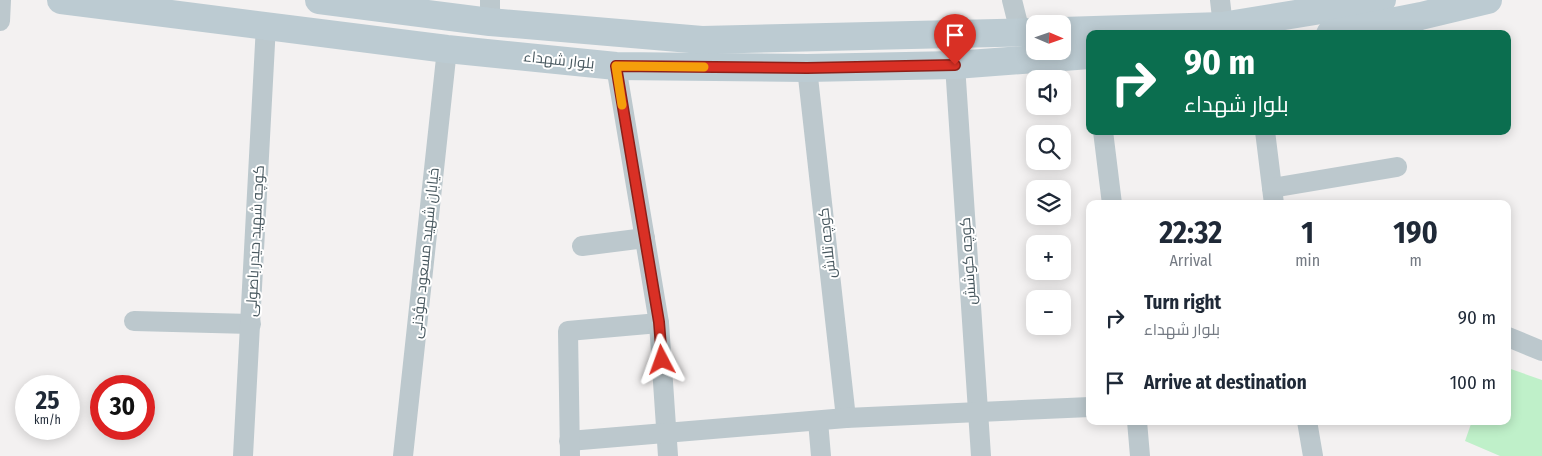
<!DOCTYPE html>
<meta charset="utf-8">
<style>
body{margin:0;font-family:"Fira Sans Condensed",Cairo,sans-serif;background:#f6f6f7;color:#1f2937;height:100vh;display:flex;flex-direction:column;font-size:19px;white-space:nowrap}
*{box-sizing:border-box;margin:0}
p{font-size:16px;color:#747a83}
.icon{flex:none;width:28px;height:28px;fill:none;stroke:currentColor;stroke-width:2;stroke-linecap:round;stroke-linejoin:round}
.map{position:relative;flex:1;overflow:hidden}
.panel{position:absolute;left:1086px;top:200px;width:425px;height:225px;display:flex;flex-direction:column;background:#fff;border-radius:10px;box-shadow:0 2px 12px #0003}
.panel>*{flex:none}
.top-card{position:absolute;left:1086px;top:30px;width:425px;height:105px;border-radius:10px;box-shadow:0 2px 12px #0003;background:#0b6e4f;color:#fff;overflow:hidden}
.needle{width:32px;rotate:92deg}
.tools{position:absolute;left:1026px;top:15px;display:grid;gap:10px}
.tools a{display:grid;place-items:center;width:45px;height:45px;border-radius:10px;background:#fff;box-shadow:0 2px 12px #0003;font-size:25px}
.speed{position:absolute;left:15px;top:375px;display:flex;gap:10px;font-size:25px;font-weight:700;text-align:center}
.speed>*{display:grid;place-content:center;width:65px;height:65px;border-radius:50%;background:#fff;box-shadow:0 2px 12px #0003;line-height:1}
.speed small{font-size:12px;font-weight:400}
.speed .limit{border:8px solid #d22;background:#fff;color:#111}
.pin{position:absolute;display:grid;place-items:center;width:42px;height:42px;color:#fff;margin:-51px -21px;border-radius:50% 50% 50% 0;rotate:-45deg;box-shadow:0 0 5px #0007}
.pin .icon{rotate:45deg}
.me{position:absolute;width:55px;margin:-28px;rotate:356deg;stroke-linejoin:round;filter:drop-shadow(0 0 4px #0008)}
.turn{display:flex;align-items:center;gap:18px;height:105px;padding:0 15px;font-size:22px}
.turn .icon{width:65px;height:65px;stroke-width:2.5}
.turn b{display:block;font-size:35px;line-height:42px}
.eta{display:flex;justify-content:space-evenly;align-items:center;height:85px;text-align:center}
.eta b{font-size:30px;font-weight:700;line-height:35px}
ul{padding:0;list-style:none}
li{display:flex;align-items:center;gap:15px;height:65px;padding:0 15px}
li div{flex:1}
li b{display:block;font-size:19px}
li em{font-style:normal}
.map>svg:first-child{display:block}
</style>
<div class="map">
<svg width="1542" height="456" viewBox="0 0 1542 456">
<rect width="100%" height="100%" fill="#f3f1f1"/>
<polygon fill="#bff0c9" points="1508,368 1542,380 1542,456 1500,456 1465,441 1472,421 1508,421"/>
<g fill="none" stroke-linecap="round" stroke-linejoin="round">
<g stroke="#bcc8cd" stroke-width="20">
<polyline points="490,0 490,22"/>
<polyline points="1012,0 1020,32"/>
<polyline points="1220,0 1223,26"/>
<polyline points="0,21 1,0"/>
<polyline points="955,65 981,456"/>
<polyline points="616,66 659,323 668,456"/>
<polyline points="807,68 846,418"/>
<polyline points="1103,131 1112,204"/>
<polyline points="1265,131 1274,204"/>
<polyline points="1272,188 1397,167"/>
<polyline points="582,246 645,238"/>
<polyline points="134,321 251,324"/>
<polyline points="1508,337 1542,351"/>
<polyline points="818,421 821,456"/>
<polyline points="1137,421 1140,456"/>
<polyline points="1307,421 1313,456"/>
<polyline points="569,441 846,418 1090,407"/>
<polyline points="243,456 266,25"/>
<polyline points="403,456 447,49"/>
<polyline points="570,456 568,331 659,323"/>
</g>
<g stroke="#bccbd2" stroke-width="28">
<polyline points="61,0 447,49 616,66 807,68 955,65 1090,55"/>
<polyline points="319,0 490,22 702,40 1035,32"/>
<polyline points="1062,31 1222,26 1382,0"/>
<polyline points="1330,34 1421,16 1488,0"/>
</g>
</g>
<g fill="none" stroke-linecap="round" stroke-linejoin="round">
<g stroke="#8d1f18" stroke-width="12">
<polyline id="route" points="662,360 659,322 616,66 807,68 955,65"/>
</g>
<use href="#route" stroke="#d93025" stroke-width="9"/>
<polyline stroke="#f59e0b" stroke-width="9" points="622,105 616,66 704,67"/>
</g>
<g text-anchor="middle" stroke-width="4" stroke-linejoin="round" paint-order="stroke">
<g font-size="15" fill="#48585f" stroke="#fff">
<text transform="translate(559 60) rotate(6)" y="5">بلوار شهداء</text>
<text transform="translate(255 241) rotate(-87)" y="5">کوچه شهید حیدر باصولی</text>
<text transform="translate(827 243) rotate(-96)" y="5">کوچه تلاش</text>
<text transform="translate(425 253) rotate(-84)" y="5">خیابان شهید مسعود مؤذنی</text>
<text transform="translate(968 261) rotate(-94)" y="5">کوچه کوشش</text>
</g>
</g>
</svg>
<div class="tools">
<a><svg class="needle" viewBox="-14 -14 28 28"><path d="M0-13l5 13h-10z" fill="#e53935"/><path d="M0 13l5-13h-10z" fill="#747a83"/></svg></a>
<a><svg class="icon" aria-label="sound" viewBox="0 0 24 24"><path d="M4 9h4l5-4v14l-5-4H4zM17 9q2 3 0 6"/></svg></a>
<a><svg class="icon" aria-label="search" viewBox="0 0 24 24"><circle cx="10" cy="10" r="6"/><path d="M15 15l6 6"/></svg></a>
<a><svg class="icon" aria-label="layers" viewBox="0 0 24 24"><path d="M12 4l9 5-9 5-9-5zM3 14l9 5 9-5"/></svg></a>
<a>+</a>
<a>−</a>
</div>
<div class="speed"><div>25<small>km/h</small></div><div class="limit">30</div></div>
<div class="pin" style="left:955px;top:65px;background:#d93025"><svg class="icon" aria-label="arrive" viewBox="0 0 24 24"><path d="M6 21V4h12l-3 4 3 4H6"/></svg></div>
<svg class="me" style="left:662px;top:360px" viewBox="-20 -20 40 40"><path d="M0-17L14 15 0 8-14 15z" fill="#d93025" stroke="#fff" stroke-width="4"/></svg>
<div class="top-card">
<div class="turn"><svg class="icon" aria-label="right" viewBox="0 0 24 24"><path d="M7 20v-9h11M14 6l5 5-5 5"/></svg><div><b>90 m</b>بلوار شهداء</div></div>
</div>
<section class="panel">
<div class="eta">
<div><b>22:32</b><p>Arrival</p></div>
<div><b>1</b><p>min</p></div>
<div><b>190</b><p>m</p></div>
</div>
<ul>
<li><svg class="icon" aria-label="right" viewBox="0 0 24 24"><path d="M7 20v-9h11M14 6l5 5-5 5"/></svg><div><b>Turn right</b><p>بلوار شهداء</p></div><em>90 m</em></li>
<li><svg class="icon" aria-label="arrive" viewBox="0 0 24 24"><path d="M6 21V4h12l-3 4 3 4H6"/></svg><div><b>Arrive at destination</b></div><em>100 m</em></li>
</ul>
</section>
</div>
